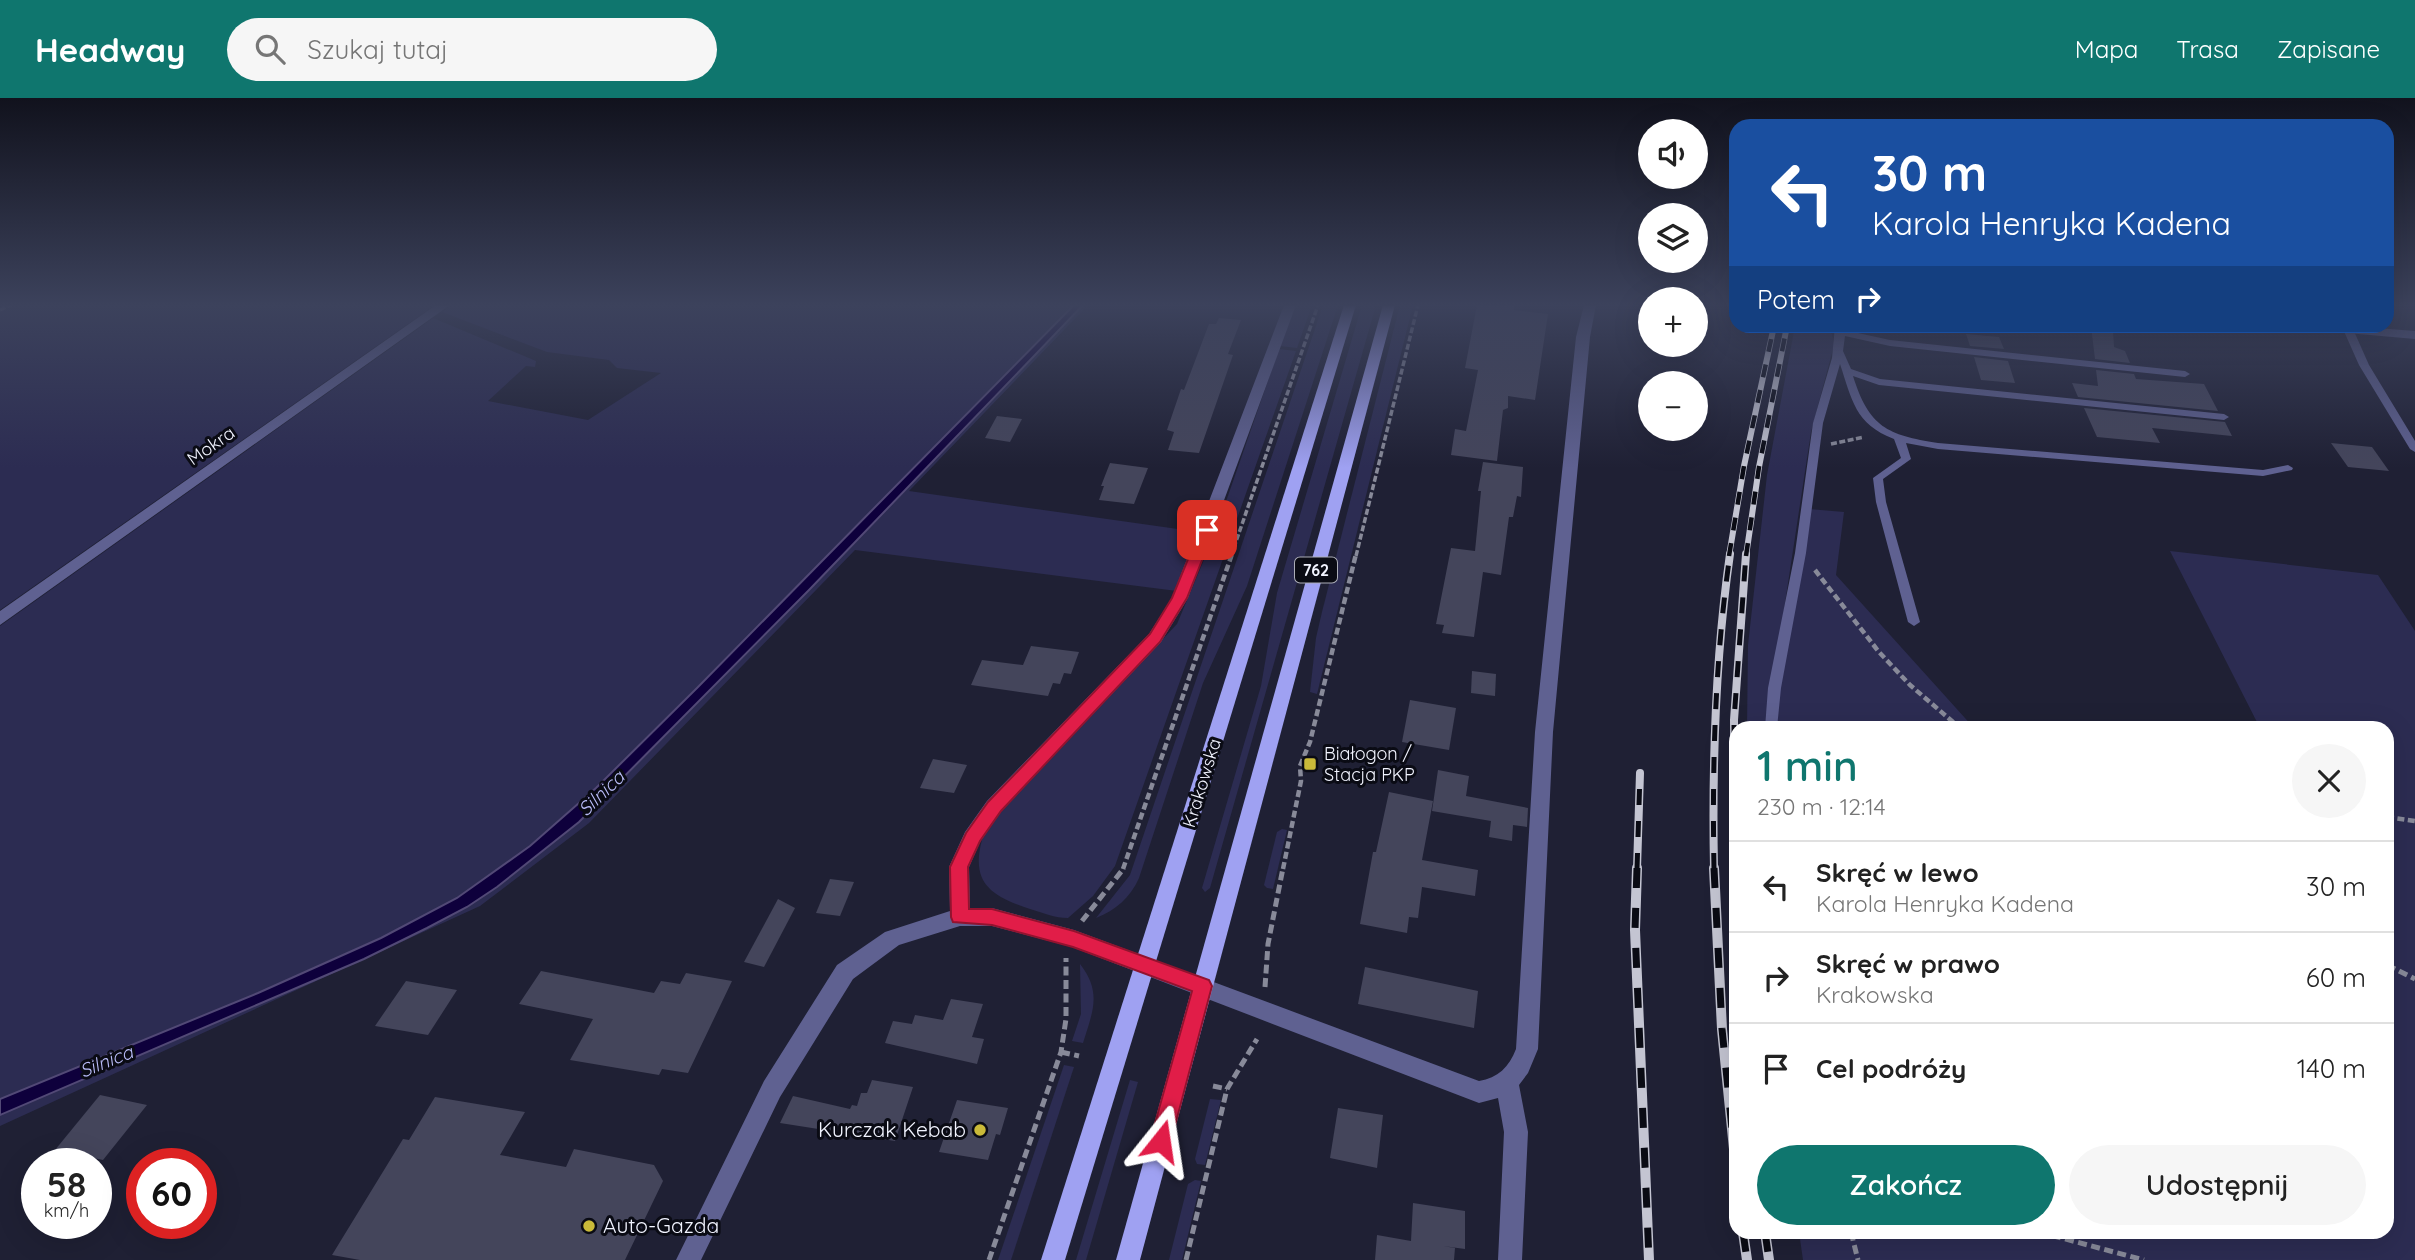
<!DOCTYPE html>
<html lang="pl">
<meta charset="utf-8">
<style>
body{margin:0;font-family:Quicksand,sans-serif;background:#f6f6f6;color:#222;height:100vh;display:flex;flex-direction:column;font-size:26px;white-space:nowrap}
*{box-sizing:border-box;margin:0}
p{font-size:23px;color:#767676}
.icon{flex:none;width:38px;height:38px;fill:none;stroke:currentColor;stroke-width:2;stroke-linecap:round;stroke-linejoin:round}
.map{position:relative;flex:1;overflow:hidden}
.panel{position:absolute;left:1729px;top:623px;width:665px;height:518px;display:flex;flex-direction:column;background:#fff;border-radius:21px;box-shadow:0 7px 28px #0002}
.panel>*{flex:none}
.top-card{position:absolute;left:1729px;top:21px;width:665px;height:214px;border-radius:21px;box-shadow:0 7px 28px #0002;background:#1a4fa0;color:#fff;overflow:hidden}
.buttons{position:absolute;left:1638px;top:21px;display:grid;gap:14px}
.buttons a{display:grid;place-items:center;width:70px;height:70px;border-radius:50%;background:#fff;box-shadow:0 7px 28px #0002;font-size:35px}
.speed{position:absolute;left:21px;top:1050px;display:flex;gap:14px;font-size:35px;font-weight:700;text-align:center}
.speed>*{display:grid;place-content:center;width:91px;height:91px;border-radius:50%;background:#fff;box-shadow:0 7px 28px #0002;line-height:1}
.speed small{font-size:18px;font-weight:400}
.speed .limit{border:10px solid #d22;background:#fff;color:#111}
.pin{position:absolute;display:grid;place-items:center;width:60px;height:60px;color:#fff;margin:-30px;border-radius:14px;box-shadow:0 4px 10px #0006}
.me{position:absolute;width:77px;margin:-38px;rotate:15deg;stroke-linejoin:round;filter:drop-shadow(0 0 5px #0008)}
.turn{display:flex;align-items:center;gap:24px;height:147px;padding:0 28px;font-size:32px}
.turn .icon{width:91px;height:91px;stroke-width:2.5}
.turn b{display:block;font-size:49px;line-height:60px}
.then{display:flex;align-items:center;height:66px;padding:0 28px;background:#0003;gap:14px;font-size:26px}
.round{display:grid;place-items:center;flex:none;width:74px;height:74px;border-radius:37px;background:#f6f6f6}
.summary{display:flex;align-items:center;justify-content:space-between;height:119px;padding:0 28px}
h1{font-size:42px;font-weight:600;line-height:52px;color:#0f766e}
.cta{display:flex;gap:14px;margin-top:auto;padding:14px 28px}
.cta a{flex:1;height:80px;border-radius:42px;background:#0f766e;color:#fff;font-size:28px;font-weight:600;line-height:80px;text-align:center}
.cta a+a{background:#f6f6f6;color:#222}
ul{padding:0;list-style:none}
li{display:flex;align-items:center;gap:21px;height:91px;padding:0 28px;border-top:2px solid #e0e0e0}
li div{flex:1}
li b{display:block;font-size:26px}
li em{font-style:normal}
header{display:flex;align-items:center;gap:42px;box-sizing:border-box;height:98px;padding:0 35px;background:#0f766e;color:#fff}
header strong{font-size:33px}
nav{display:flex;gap:38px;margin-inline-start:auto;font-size:24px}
.search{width:490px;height:63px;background:#f6f6f6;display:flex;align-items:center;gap:18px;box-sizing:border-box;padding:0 24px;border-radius:38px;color:#767676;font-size:26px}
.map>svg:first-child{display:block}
</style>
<header>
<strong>Headway</strong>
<div class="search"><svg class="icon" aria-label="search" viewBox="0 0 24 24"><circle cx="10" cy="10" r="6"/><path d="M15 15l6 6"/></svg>Szukaj tutaj</div>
<nav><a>Mapa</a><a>Trasa</a><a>Zapisane</a></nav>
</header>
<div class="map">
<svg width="2415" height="1162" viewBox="0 0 2415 1162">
<rect width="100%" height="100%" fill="#1f2034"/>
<g fill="#2c2c52">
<polygon points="0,207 435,207 0,512"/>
<polygon points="453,207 1088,207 909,393 1199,434 1177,493 855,452 589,725 480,808 0,1028 0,528 433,220 536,263 535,269 526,268 488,303 588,322 661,275 617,270 609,262 547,254 442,214"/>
<polygon points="1296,207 1312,207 1297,250 1280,248"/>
<path d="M1323,207H1338L1247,488L1203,585L1139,780C1130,800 1116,812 1096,820L1130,777Z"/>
<polygon points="1362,207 1376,207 1210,790 1205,794 1202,790 1261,588 1277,495"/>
<polygon points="1400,207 1413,207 1317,596 1310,594 1316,540 1322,514"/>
<polygon points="1795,228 1817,228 1832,236 1834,247 1811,334 1766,630 1747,630 1748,547 1767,377"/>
<path d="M1279,251L1296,253L1115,768L1093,798L1068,820C1055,820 1043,815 1030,811C984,796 968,780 986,729L1177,526L1214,438Z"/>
<polygon points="1809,411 1844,414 1836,477 1974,630 1777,630 1778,604"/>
<polygon points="2170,453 2378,477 2415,533 2415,1162 1803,1162 1799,1134 2387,1134 2387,630 2260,630"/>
<polygon points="1282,731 1287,732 1273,791 1267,790 1264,787 1277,734"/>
<path d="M1080,866C1102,894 1093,913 1083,945L1072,943L1081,916Z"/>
<polygon points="1064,967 1074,969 1011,1162 998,1162"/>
<polygon points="1130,982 1138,984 1086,1162 1076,1162"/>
<polygon points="1210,1001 1221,1002 1205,1067 1197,1066 1195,1061"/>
<polygon points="1195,1082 1201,1083 1182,1162 1169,1162 1188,1086"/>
</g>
<polygon fill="#0e003c" stroke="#524976" stroke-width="2" points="1074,207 1083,207 809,492 579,724 497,789 467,809 427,830 364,861 0,1017 0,1001 258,895 381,840 457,800 530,748 596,690 698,589"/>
<g fill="#44455b">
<polygon points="1477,207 1514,207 1514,212 1548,216 1535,302 1508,298 1508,310 1503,312 1497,363 1451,357 1455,331 1466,333 1478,272 1465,270"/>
<polygon points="1219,220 1241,222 1228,256 1233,257 1199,355 1168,352 1174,334 1167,332 1181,291 1184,292 1209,226 1216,226"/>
<polygon points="2091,228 2113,233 2114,249 2125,253 2130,265 2095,261"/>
<polygon points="1966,236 1999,239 2004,251 1970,248"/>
<polygon points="1974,259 2008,263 2015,285 1981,282"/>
<polygon points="2096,272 2134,276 2136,281 2204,286 2218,313 2078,299 2072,285 2098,288"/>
<polygon points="2084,310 2225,324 2232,338 2152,330 2160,345 2097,339"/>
<polygon points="997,318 1022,321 1010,344 985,340"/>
<polygon points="2331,345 2372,349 2389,373 2348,369"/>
<polygon points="1483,364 1523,369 1521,399 1517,398 1513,419 1509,419 1501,477 1483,474 1474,539 1442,535 1444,527 1436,526 1451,450 1475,453 1481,393 1478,393"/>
<polygon points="1110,365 1148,370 1134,406 1099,402 1104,388 1101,388"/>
<polygon points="1031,548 1079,554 1071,576 1064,575 1060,586 1053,585 1048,598 971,587 982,562 1023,567"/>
<polygon points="1472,573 1496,576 1495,598 1471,595"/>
<polygon points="1410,602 1456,610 1449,652 1402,644"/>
<polygon points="933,661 967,667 954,695 920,690"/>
<polygon points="1438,672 1469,678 1466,698 1528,710 1527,729 1513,727 1512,743 1489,739 1491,723 1432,713"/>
<polygon points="1389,694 1433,703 1422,762 1478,772 1475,798 1422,789 1418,820 1409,819 1407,835 1360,826 1373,754 1376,754"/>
<polygon points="830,781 854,784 840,818 816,815"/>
<polygon points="778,801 795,810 764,869 744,864"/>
<polygon points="1365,869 1478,893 1474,930 1358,906"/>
<polygon points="541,873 654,895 661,883 680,886 686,875 732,883 688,975 662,971 659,977 570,962 593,921 519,906"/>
<polygon points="406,883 457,892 428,937 375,928"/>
<polygon points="951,901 983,906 972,939 984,941 977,966 885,945 893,923 912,926 915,917 943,922"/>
<polygon points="872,982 913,989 895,1043 780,1025 793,998 850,1011 852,1007 857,1008 861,995 867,995"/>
<polygon points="100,997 147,1007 103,1062 55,1052"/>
<polygon points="435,999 525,1014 500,1057 566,1069 574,1051 654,1067 663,1083 625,1162 360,1162 332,1157 403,1041 409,1042"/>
<polygon points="957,1002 1008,1010 1000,1037 996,1036 988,1062 939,1054"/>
<polygon points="1338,1010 1383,1017 1377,1070 1330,1060"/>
<polygon points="1413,1105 1465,1113 1465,1151 1443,1148 1455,1150 1454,1162 1375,1162 1377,1137 1411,1143"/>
</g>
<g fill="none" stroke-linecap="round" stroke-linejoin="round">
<g stroke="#888a99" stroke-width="3.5" stroke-dasharray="6 2.5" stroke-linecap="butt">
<polyline points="0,212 11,207"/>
<polyline points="1831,346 1864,339"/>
<polyline points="1231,458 1318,207"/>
<polyline points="1356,458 1418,207"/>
</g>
<g stroke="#888a99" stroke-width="4.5" stroke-dasharray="7 3.5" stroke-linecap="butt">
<polyline points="1815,472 1879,554 1910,587 1960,630"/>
<polyline points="2387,719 2415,723"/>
<polyline points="1123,771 1232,456"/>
<polyline points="1283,771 1301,683 1300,668 1310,644 1356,456"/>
</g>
<g stroke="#888a99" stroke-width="5" stroke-dasharray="9 4.5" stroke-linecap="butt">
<polyline points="1082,823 1124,770"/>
<polyline points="2387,867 2415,881"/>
<polyline points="1265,889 1268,846 1283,770"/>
<polyline points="1061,954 1079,958"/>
<polyline points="1213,988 1227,991"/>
<polyline points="1851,1134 1858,1162"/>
<polyline points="2039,1134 2144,1162"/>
<polyline points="989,1162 1061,954 1066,921 1066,860"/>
<polyline points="1186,1162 1227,991 1257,941"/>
</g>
<g fill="#5f6191" fill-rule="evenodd">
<path d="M1835,228H1843L1844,232L1890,242L2185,273L2190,276L2185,279L1890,248L1845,238L1843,253L1851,271L1880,281L2224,316L2229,319L2224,322L1879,287L1853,278C1869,329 1887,337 1938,345L2263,372L2288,367L2293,370L2292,372L2263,378L1938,351L1906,345L1911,361L1883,381L1886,404L1920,524L1914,528L1908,524L1876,404L1873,380L1901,360L1894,341C1855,326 1852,302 1840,266L1823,325L1806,455L1781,590L1777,630H1765L1768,590L1795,455L1813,325L1832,260Z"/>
<polygon points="2348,228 2353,231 2369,267 2415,343 2415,354 2410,351 2359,267 2343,231"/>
</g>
<g fill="#5f6191" fill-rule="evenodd">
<polygon points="436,207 450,207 0,527 0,513"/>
<path d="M1284,207H1296L1188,500L1161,544L1001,713L980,744L969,769L970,810H992L1074,832L1479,983C1498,980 1509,969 1516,951L1535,634L1576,239L1584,207H1596L1590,239L1553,634L1538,951L1528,975L1519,987L1528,1034L1522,1162H1498L1504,1034L1498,1000L1479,1005L1072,849L992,828H960L899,847L853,881L780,999L701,1162H676L764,983L837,867L885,834L950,813L949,769L965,734L987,703L1149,536L1172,500Z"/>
<polygon points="2306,228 2352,228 2415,233 2415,241 2313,232"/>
</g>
<g fill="#9fa1f2" fill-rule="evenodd">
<polygon points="1344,207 1356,207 1065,1162 1041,1162"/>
<polygon points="1383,207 1395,207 1140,1162 1116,1162"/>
</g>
<g stroke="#c4c5d2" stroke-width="6">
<g id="rail-far2">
<polyline points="1729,458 1744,368 1774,228"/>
<polyline points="1746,458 1759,369 1787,228"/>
</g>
</g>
<g stroke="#c4c5d2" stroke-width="8">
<g id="rail-far1">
<polyline points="1637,771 1640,675"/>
<path d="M1714,771C1712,666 1715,561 1730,456"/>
<polyline points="1735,771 1734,622 1746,456"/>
</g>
</g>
<g stroke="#c4c5d2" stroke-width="10">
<g id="rail">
<polyline points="1637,770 1635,832 1649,1162"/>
<polyline points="1714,770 1722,931 1736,1071"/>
<polyline points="1735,770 1736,790"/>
<polyline points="1743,1134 1747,1162"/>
<polyline points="1765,1134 1769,1162"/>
</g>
</g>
<use href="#rail-far2" stroke="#0a0b14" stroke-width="4.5" stroke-dasharray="13" stroke-linecap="butt"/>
<use href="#rail-far1" stroke="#0a0b14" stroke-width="5" stroke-dasharray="16" stroke-linecap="butt"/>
<use href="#rail" stroke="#0a0b14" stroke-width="7" stroke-dasharray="20" stroke-linecap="butt"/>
</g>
<linearGradient id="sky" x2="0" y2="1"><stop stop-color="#11121d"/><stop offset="0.56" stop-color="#3c425c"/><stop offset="1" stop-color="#3c425c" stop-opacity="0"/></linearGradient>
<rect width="2415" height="370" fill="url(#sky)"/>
<polygon fill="#e11d48" stroke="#92132f" stroke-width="2" points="1207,428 1214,432 1187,500 1160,544 1001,713 980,743 968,769 969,811 992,811 1074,833 1209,882 1212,888 1171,1043 1168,1050 1161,1053 1153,1050 1150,1043 1192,893 1073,849 992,827 953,824 951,819 950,769 966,735 988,704 1150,536 1172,500 1200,432"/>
<g fill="#caba39" stroke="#0a0b14" stroke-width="2.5">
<rect x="1303" y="659" width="14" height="14" rx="3.5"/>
<circle cx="980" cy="1032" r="7"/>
<circle cx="589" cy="1128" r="7"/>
</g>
<g text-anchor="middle" stroke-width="6" stroke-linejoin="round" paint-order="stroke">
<rect fill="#0a0b14" stroke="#acaeb8" stroke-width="2" x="1295" y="459.5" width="42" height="25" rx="5"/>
<g font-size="16" font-weight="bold" fill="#f2f4ff">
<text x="1316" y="478">762</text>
</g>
<g font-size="18" fill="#f2f4ff" stroke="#0a0b14">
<text transform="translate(211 348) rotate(-35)" y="6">Mokra</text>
<text transform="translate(1202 685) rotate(-73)" y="6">Krakowska</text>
</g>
<g font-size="18" fill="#f2f4ff" stroke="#0a0b14" text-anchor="start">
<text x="1324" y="662">Białogon /<tspan x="1324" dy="21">Stacja PKP</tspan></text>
</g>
<g font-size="19" font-style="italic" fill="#b9bcf8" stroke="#0a0b14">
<text transform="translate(601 695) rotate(-44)" y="7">Silnica</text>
<text transform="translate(106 963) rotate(-22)" y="7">Silnica</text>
</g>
<g font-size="21" fill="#f2f4ff" stroke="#0a0b14" text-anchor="end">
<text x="966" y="1039">Kurczak Kebab</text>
<text x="603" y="1135" text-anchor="start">Auto-Gazda</text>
</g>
</g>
</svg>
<div class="buttons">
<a><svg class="icon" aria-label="sound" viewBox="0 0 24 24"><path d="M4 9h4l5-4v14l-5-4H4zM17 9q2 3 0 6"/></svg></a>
<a><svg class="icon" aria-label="layers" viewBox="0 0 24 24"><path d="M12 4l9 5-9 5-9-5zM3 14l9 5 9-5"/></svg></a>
<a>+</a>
<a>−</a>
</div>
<div class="speed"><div>58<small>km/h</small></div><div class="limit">60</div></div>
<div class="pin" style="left:1207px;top:432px;background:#d93025"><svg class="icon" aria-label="arrive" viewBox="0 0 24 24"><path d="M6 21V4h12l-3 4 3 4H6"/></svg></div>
<svg class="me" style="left:1161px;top:1043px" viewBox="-20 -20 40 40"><path d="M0-17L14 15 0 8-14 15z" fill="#e11d48" stroke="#fff" stroke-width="4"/></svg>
<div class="top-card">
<div class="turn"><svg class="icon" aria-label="left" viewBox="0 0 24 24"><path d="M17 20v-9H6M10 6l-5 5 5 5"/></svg><div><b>30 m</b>Karola Henryka Kadena</div></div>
<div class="then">Potem<svg class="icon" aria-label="right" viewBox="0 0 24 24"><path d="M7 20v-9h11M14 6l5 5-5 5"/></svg></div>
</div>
<section class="panel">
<div class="summary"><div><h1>1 min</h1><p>230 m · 12:14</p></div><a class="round"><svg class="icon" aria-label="close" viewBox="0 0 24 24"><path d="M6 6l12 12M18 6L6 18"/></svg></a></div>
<ul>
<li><svg class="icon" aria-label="left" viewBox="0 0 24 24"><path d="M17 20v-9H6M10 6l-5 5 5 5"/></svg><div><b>Skręć w lewo</b><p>Karola Henryka Kadena</p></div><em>30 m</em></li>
<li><svg class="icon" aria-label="right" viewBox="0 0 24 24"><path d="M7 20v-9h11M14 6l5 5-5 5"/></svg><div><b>Skręć w prawo</b><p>Krakowska</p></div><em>60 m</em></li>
<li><svg class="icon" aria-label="arrive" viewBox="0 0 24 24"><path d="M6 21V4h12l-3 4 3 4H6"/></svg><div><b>Cel podróży</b></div><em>140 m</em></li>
</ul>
<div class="cta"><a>Zakończ</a><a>Udostępnij</a></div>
</section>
</div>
